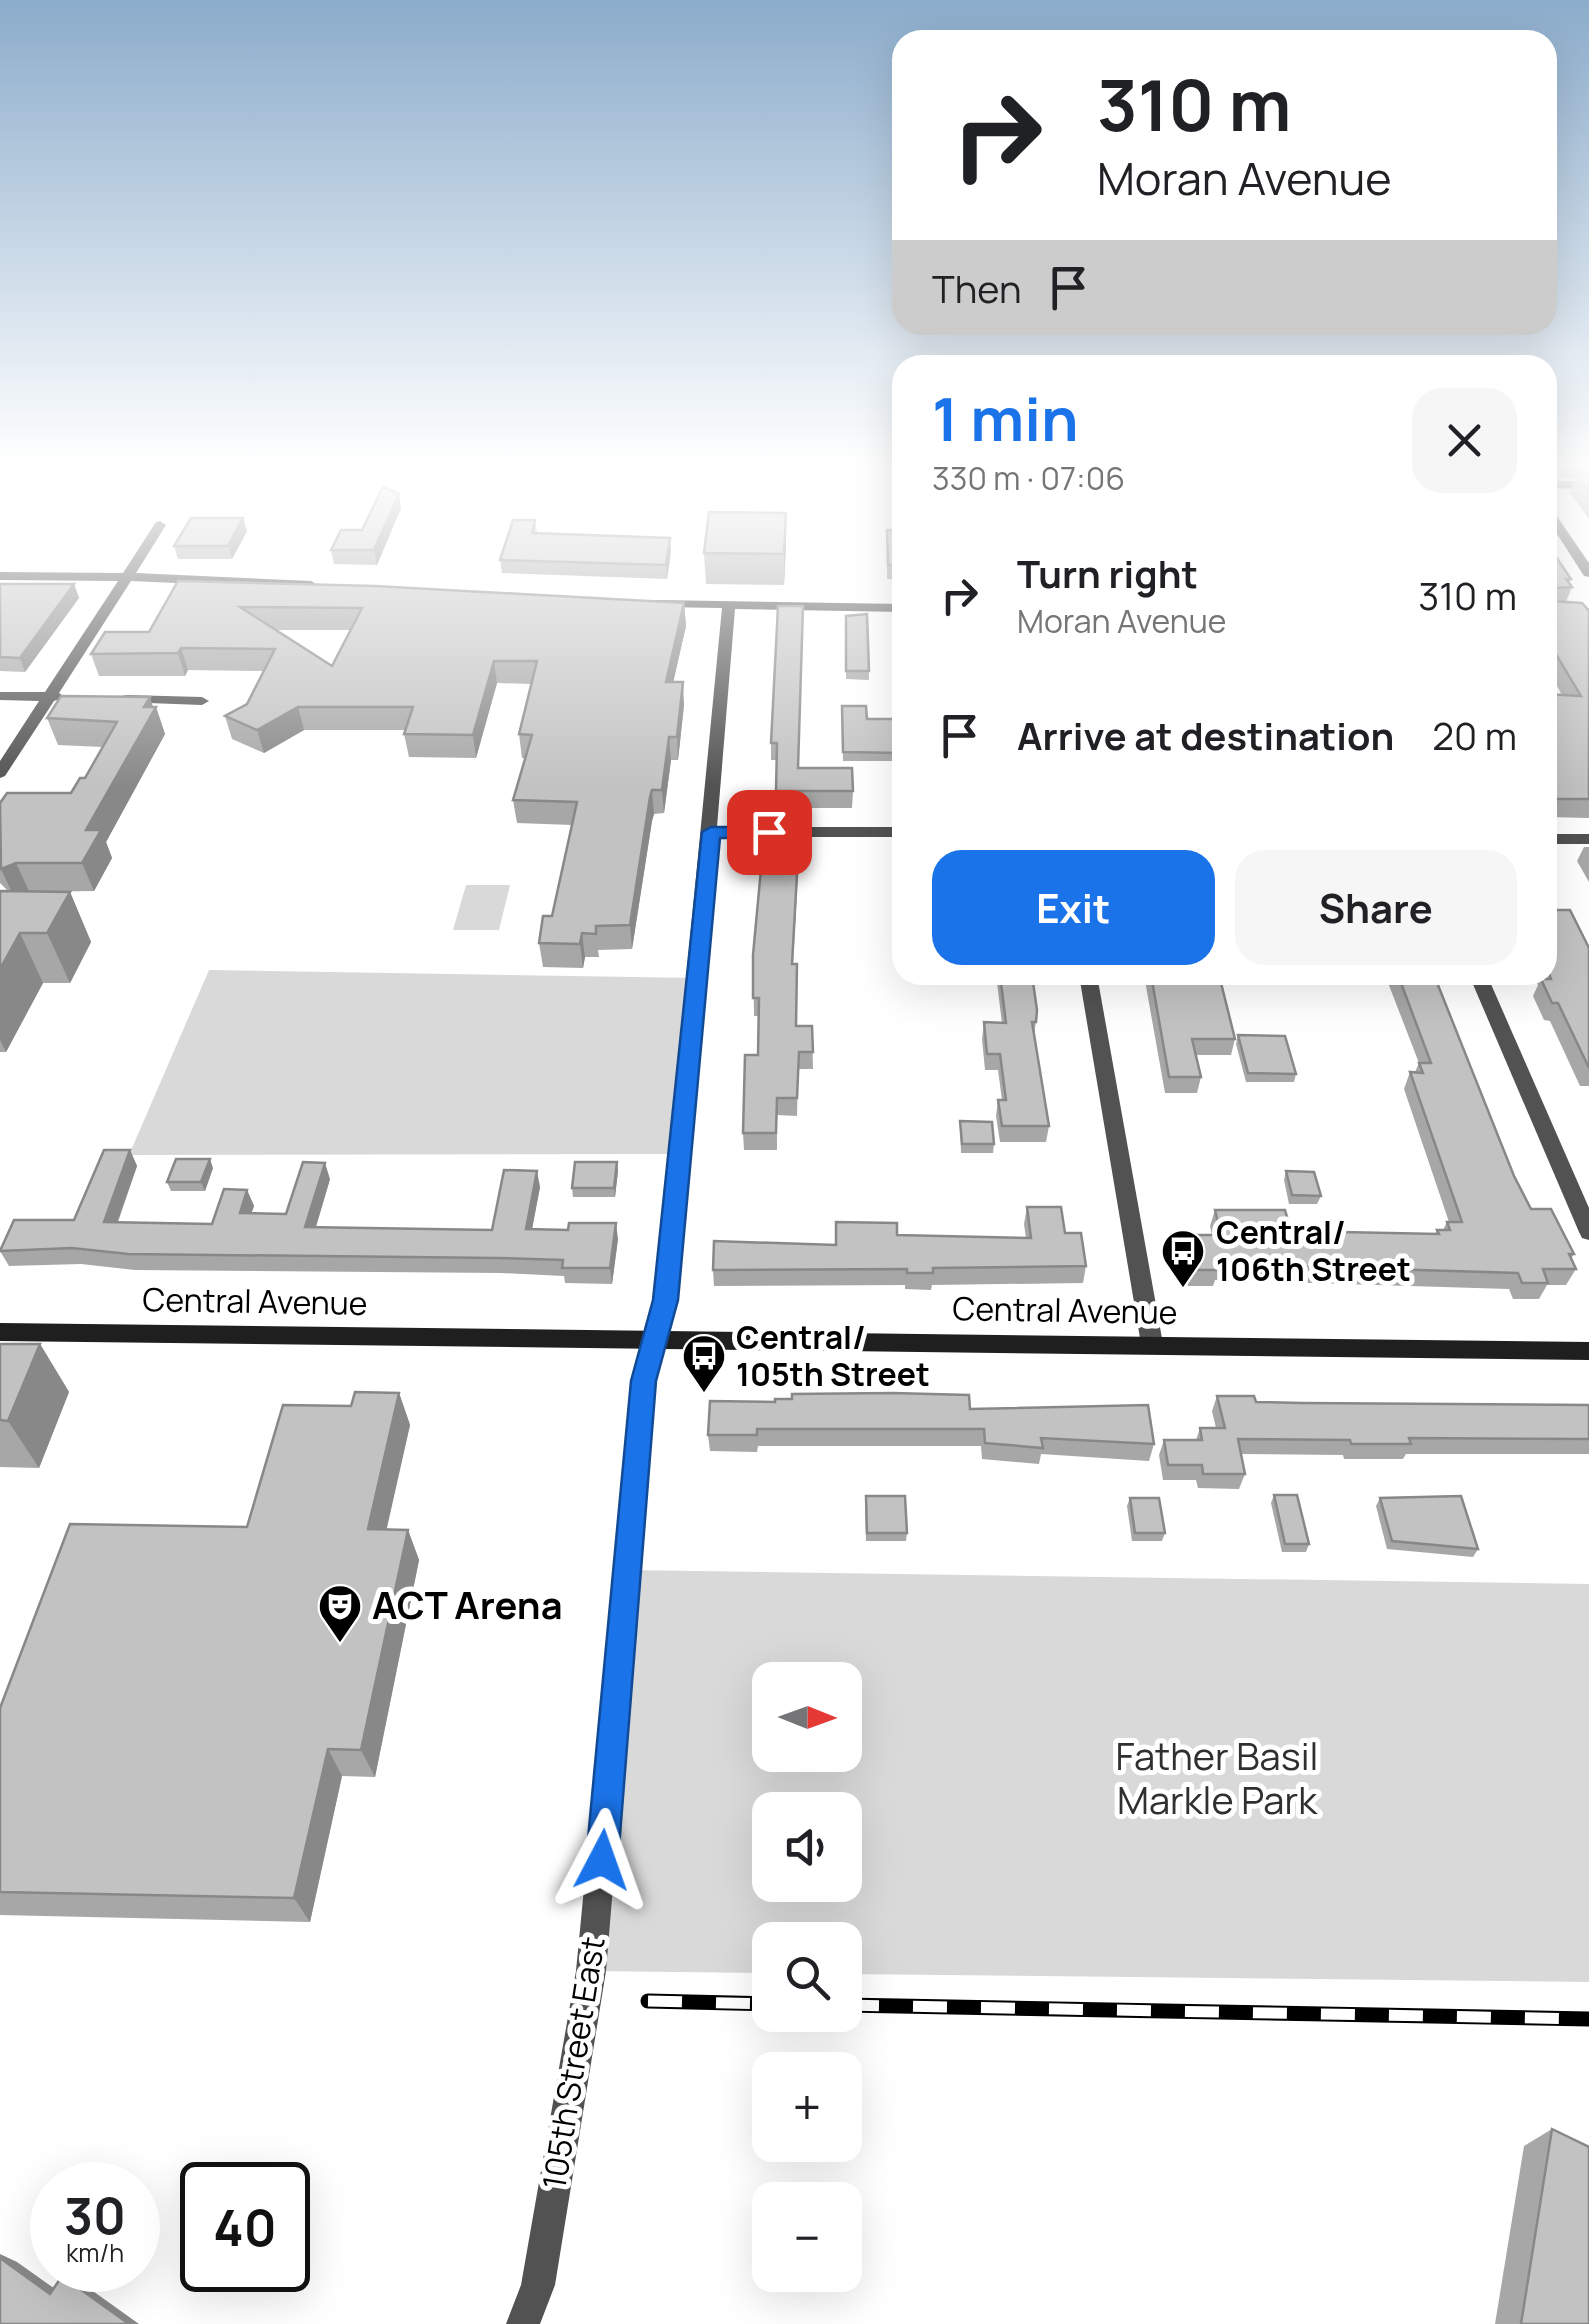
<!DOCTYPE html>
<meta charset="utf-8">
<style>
body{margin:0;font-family:Manrope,sans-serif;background:#f6f6f6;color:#202124;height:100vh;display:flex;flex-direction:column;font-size:38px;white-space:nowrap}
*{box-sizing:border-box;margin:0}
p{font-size:32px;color:#757577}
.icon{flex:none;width:55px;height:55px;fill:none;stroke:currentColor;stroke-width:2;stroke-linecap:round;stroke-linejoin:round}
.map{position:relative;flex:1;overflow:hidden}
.sheet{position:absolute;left:892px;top:355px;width:665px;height:630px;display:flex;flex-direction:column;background:#fff;border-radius:30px;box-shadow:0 10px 40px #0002}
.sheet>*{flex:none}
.hud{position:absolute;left:892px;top:30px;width:665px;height:305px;border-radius:30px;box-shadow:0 10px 40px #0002;background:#fff;color:#202124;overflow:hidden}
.needle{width:65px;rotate:91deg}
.controls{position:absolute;left:752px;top:1662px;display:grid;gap:20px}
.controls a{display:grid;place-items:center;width:110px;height:110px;border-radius:20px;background:#fff;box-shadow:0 10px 40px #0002;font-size:50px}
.speed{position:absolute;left:30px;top:2162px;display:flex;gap:20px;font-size:50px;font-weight:700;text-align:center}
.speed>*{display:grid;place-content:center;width:130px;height:130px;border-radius:50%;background:#fff;box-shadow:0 10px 40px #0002;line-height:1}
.speed small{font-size:25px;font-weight:400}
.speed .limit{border:5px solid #111;border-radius:15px;background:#fff;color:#111}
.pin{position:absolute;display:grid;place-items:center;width:85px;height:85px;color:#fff;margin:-42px;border-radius:20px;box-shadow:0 5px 15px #0006}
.me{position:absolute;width:110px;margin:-55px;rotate:4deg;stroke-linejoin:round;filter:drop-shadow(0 0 8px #0008)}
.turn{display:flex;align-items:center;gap:35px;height:210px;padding:0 40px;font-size:45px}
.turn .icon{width:130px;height:130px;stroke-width:2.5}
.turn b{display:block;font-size:70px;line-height:85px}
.then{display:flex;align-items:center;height:95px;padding:0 40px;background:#0003;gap:20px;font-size:38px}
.round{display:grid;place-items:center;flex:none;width:105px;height:105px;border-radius:30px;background:#f6f6f6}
.headline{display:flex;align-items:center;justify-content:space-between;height:170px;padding:0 40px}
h1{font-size:60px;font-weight:700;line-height:75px;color:#1a73e8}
.action{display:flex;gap:20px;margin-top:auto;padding:20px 40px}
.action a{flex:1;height:115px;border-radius:30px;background:#1a73e8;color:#fff;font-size:40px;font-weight:700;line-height:115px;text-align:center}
.action a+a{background:#f6f6f6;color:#202124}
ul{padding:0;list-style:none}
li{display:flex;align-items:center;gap:30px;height:140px;padding:0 40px}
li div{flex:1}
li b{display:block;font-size:38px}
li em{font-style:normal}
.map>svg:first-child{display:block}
</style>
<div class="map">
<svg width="1589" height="2324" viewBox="0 0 1589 2324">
<rect width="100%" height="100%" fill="#fff"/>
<g fill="#d9d9d9" fill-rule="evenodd">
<polygon points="466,885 510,885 499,930 453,930"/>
<polygon points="209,970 697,978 680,1154 129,1155"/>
<path d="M626,1570L1589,1584V1982L845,1974V1940H770V1973L591,1971ZM770,1680H845V1755H770ZM770,1810H845V1885H770Z"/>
</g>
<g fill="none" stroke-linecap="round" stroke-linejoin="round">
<g fill="#525252" fill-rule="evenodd">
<polygon points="1589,481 1589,489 1548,488 1548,481"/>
<polygon points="160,521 166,525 136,573 311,581 318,585 311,589 131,581 59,693 65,697 54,701 5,776 0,778 0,761 39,701 0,700 0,692 45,692 118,581 0,580 0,572 123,573 156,522"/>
<polygon points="655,600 902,604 902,612 735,609 717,827 902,827 902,837 716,837 677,1300 662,1346 654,1349 646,1346 643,1340 655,1300 722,608 660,607 653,603"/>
<polygon points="127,695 202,697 209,701 202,705 122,702 122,696"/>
<rect x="1548" y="834" width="41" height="10"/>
<polygon points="1079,975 1097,975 1163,1344 1160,1350 1152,1353 1144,1350 1141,1344"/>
<polygon points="1469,975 1487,975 1589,1208 1589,1240 1582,1238 1579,1232"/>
</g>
<g fill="#525252" fill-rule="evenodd">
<polygon points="1548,508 1552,509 1589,563 1589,577 1584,576 1548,520"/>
<polygon points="654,1331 662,1334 665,1340 655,1381 606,1971 555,2285 540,2324 506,2324 521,2285 576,1971 633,1381 646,1334"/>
</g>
<polygon fill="#1f1f1f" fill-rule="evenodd" points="0,1323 1589,1342 1589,1360 0,1341"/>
<g stroke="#000" stroke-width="15">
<g id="rail">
<polyline points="648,2001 770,2004"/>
<polyline points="845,2005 1589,2019"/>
</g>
</g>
<use href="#rail" stroke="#fff" stroke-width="11" stroke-dasharray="34" stroke-linecap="butt"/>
</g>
<g fill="#a7a7a7" fill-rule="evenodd">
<polygon points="1548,462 1589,462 1589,519 1570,493 1575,478 1558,477"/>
<polygon points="401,508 377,565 334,564 331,550"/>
<polygon points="243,518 247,531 232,559 178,559 174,546"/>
<polygon points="535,520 537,533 671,551 667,579 502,573 500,560"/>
<polygon points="887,530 902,530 902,580 887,579"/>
<polygon points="786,544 784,585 706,584 704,553"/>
<polygon points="1548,545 1571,579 1569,584 1572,587 1566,602 1589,611 1589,818 1548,817 1548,694 1562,695 1548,670"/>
<path d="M178,581L684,603L686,626L673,682L684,705L678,760H671L664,813L654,814L652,821L632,949L598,950L599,957H585L583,968L543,967L539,943L552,916L572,825L517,823L513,800L525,758H522L519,734L531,684L497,683L476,758L409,757L404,734L405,730H304L264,753L232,739L225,716L247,704L264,671L188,670L185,676H99L91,654L149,632ZM275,630H351L332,666Z"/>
<polygon points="0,584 74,584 79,598 25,672 0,671"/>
<polygon points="778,606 798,768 853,791 852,808 776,808 777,760 771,760 771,743"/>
<polygon points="867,614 869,680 846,679 846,616"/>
<polygon points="842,706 867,719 902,719 902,768 901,768 900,761 843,761"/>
<polygon points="156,707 165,734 106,842 112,858 94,891 26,892 70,892 91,942 70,983 43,983 6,1052 0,1052 0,891 8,891 0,883 0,803 71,793 85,778 103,747 58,745 47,718"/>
<polygon points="1584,847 1589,847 1589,882 1577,861"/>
<polygon points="799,855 793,964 796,1026 812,1026 813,1069 798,1069 797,1116 777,1115 777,1150 744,1150 743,1133 758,1055 759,1016 754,1016 753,955"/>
<polygon points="1548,893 1556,910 1589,948 1589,1086 1580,1086 1550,1021 1544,1020 1533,996 1538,985 1533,975 1548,975"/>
<polygon points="996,975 1032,975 1036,1022 1034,1034 1049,1126 1046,1142 1000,1142 996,1116 998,1100 1002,1100 998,1070 985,1070 982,1039 984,1022 1002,1023"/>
<polygon points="1144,975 1219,975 1235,1039 1231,1055 1196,1055 1201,1077 1197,1093 1165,1093"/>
<polygon points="1385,975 1434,975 1514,1176 1531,1209 1574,1254 1571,1259 1576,1269 1566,1285 1547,1285 1539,1299 1513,1299 1509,1289 1215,1280 1213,1286 1188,1286 1181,1251 1185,1235 1212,1235 1210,1226 1215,1210 1291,1231 1435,1234 1437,1230 1443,1230 1447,1222 1449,1222 1404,1089 1410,1072 1415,1072 1419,1063"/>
<polygon points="1238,1035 1296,1074 1294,1082 1246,1082 1236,1044"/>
<polygon points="960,1121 994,1144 993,1153 961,1153"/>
<polygon points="130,1150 137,1166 118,1222 212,1224 247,1190 254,1206 251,1213 286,1214 330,1179 316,1227 492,1230 540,1187 532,1229 618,1239 612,1284 565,1283 564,1276 501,1273 135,1270 81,1264 9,1266 0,1251 74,1220"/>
<polygon points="617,1162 618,1171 615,1197 573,1197 572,1188"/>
<polygon points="213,1168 205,1191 171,1191 167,1182"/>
<polygon points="1286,1171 1321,1196 1317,1204 1289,1204 1284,1180"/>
<polygon points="1027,1207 1065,1233 1086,1266 1083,1283 932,1285 931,1290 905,1289 905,1285 714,1286 713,1270 836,1245 897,1235 1026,1238 1024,1224"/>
<polygon points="0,1344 40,1344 69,1392 39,1468 0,1467"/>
<polygon points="399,1393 410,1425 386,1529 408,1530 419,1560 375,1777 342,1776 310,1922 0,1915 0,1708 247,1527 351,1406"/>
<polygon points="1217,1396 1256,1402 1302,1403 1589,1405 1589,1454 1406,1454 1403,1459 1344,1459 1343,1455 1241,1454 1245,1474 1239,1489 1198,1488 1196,1480 1163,1480 1159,1455 1164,1440 1196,1440 1200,1428 1216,1428 1212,1411"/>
<polygon points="970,1409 1154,1444 1149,1461 1041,1454 1039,1464 982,1459 981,1446 758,1446 757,1452 710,1451 708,1435"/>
<polygon points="1274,1495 1309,1544 1306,1552 1282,1552 1271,1503"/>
<polygon points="1130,1498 1165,1533 1162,1541 1132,1541 1127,1506"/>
<polygon points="1380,1498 1478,1549 1473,1557 1387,1549 1376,1506"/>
<polygon points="865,1504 907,1533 906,1541 866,1541"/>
<polygon points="1552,2129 1589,2324 1495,2324 1524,2146"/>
</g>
<g fill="#888">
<polygon points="399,494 401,508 377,565 374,550"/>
<polygon points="786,513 786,544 784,585 784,554"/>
<polygon points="243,518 247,531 232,559 228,546"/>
<polygon points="670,538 671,551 667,579 666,565"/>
<polygon points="74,584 79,598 25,672 20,658"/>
<polygon points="684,603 686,626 668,705 666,682"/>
<polygon points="181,648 188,670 185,676 178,653"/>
<polygon points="494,661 497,683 476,758 473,735"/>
<polygon points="683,682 684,705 678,760 677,737"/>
<polygon points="150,697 154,710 156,707 165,734 106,842 112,858 94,891 82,863 86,830"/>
<polygon points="298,707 304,730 264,753 257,730"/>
<polygon points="669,737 671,760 664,813 662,790"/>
<polygon points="652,790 654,814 652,821 632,949 630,925 650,797"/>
<polygon points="16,863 29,891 14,897 1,869"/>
<polygon points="70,892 91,942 70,983 47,933"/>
<polygon points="20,933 43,983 6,1052 0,1040 0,969"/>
<polygon points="582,933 585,957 583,968 580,944"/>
<polygon points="130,1150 137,1166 112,1237 104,1222"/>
<polygon points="210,1159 213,1168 205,1191 201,1182"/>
<polygon points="617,1162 618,1171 615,1197 614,1188"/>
<polygon points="325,1163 330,1179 311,1243 305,1227"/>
<polygon points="537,1171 540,1187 529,1245 526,1229"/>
<polygon points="247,1190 254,1206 246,1229 240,1213"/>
<polygon points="616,1223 618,1239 612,1284 610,1268"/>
<polygon points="40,1344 69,1392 39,1468 8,1421"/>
<polygon points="399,1393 410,1425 380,1559 368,1529"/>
<polygon points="408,1530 419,1560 375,1777 361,1750"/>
<polygon points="328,1749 342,1776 310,1922 294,1898"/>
<polygon points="0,2254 17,2262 79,2306 50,2294 0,2258"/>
<polygon points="62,2276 90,2289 139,2324 129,2324"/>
</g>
<g fill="#c2c2c2" stroke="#888" stroke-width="2.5" fill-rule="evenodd">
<polygon points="1589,474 1589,492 1576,475"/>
<polygon points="383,487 399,494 374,550 331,550 341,530 362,530"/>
<polygon points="709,512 786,513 784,554 704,553"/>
<polygon points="191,518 243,518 228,546 174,546"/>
<polygon points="513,520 535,520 532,533 670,538 666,565 500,560"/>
<polygon points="887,530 902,530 902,566 888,565"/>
<polygon points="1548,545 1571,579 1566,579 1572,587 1552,588 1552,601 1582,603 1589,611 1589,799 1548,799 1548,694 1581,696 1548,641"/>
<path d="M178,581L375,586L684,603L666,682H683L677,737H669L662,790H652L650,797L630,925L596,926V934L582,933L580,944L539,943L543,916H552L577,802L513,800L532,735L519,734L537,661H494L473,735L404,734L413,707H298L257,730L225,716L247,704L275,649L181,648L178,653L91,654L105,632H149ZM240,607L362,608L332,666Z"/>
<polygon points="0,584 74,584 20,658 0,657"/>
<polygon points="778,606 803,606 798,768 852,768 853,791 776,791 777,743 771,743"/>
<polygon points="867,614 869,671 846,671 846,616"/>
<polygon points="61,696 150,697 144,707 156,707 86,830 101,830 82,863 16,863 1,869 0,803 7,793 71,793 80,778 85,778 117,722 47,718"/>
<polygon points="842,706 866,706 867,719 902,719 902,759 901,759 901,753 843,752"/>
<polygon points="764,837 799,838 792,964 797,964 796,1026 812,1026 813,1052 799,1052 797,1098 777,1098 776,1133 743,1133 745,1055 758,1055 759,998 753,998 753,955"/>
<polygon points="0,891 70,892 47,933 20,933 0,969"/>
<polygon points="1548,893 1556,910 1570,910 1589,948 1589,1068 1558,1003 1552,1003 1541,979 1551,979 1548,971"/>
<polygon points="1000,975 1032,975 1037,1010 1036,1022 1032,1022 1049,1126 1002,1126 998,1100 1006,1100 1000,1054 987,1054 984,1022 1006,1023"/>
<polygon points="1151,975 1219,975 1235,1039 1192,1039 1201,1077 1169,1077"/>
<polygon points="1398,975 1434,975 1514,1176 1531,1209 1551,1209 1574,1254 1569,1254 1576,1269 1543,1269 1548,1283 1522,1283 1518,1273 1217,1264 1218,1270 1193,1270 1185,1235 1221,1235 1215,1210 1285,1210 1291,1231 1439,1234 1437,1230 1450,1230 1447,1222 1462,1222 1410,1072 1423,1073 1419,1063 1431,1063"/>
<polygon points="1238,1035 1285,1036 1296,1074 1248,1073"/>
<polygon points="960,1121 992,1122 994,1144 962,1144"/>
<polygon points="104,1150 130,1150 104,1222 212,1224 224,1189 247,1190 240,1213 286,1214 303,1162 325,1163 305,1227 492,1230 504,1170 537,1171 526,1229 568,1230 569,1223 616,1223 610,1268 562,1268 563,1260 498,1258 128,1254 72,1248 0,1251 14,1220 74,1220"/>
<polygon points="176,1159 210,1159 201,1182 167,1182"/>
<polygon points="575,1162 617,1162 614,1188 572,1188"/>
<polygon points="1286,1171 1314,1172 1321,1196 1292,1195"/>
<polygon points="1027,1207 1061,1207 1065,1233 1081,1233 1086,1266 933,1268 933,1273 907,1273 907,1269 713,1270 714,1241 836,1245 836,1222 897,1223 897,1235 1031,1238"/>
<polygon points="0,1344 40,1344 8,1421 0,1420"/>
<polygon points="355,1392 399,1393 368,1529 408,1530 361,1750 328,1749 294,1898 0,1892 0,1708 70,1524 247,1527 283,1405 351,1406"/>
<polygon points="892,1393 969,1395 970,1409 1148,1405 1154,1444 1041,1438 1043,1448 985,1443 984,1429 757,1429 757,1435 708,1435 710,1401 775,1402 775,1399 792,1399 792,1394"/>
<polygon points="1217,1396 1254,1396 1256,1402 1302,1403 1589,1405 1589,1439 1409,1438 1411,1444 1351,1444 1350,1440 1238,1439 1245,1474 1203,1474 1202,1465 1168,1465 1164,1440 1202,1440 1200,1428 1225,1428"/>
<polygon points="1274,1495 1297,1495 1309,1544 1285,1544"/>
<polygon points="866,1496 905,1496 907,1533 867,1533"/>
<polygon points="1461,1496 1478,1549 1392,1541 1380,1498"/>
<polygon points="1130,1498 1159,1498 1165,1533 1135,1533"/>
<polygon points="1552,2129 1589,2147 1589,2324 1521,2324"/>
<polygon points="0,2258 50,2294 62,2276 129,2324 0,2324"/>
</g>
<linearGradient id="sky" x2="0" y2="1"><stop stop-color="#8baccb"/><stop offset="0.59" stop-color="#fff"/><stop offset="1" stop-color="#fff" stop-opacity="0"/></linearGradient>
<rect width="1589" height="788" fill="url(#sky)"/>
<polygon fill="#1a73e8" stroke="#114b97" stroke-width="2.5" points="711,827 769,827 778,832 769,838 720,838 678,1300 656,1381 618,1860 614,1871 602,1876 591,1871 586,1860 631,1381 653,1300 702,832"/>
<defs>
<g id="bus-pin" transform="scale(2.25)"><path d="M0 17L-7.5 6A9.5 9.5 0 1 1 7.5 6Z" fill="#000" stroke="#fff"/><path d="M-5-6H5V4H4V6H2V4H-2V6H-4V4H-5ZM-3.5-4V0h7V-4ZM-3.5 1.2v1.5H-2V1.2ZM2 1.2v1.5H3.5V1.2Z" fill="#fff"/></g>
<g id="theatre-pin" transform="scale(2.25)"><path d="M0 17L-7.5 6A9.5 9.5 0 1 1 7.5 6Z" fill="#000" stroke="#fff"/><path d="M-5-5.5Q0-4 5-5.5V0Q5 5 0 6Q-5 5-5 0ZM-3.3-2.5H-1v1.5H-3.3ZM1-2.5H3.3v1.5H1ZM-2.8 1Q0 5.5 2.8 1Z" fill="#fff"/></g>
</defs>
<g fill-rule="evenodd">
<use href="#bus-pin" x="1183" y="1251"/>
<use href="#bus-pin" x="704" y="1356"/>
<use href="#theatre-pin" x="340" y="1606"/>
</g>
<g text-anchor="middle" stroke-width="10" stroke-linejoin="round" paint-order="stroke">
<g font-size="32" font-weight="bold" fill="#000" stroke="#fff" text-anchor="start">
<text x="1216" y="1244">Central/<tspan x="1216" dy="37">106th Street</tspan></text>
<text x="736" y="1349">Central/<tspan x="736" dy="37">105th Street</tspan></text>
</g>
<g font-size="32" fill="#000" stroke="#fff">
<text transform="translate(255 1302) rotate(1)" y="11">Central Avenue</text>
<text transform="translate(1065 1311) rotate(1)" y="11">Central Avenue</text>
<text transform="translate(574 2063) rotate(-81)" y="11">105th Street East</text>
</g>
<g font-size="38" font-weight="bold" fill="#000" stroke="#fff" text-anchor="start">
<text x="372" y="1619">ACT Arena</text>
</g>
<g font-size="38" fill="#303030" stroke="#fff">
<text x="1217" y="1770">Father Basil<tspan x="1217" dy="44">Markle Park</tspan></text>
</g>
</g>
</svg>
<div class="controls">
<a><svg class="needle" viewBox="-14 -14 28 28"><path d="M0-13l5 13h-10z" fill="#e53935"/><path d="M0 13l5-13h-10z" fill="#757577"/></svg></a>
<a><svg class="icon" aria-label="sound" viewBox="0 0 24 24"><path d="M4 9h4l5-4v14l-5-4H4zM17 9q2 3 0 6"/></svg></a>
<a><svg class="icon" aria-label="search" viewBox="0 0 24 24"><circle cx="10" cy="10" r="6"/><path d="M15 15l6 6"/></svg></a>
<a>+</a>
<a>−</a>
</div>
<div class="speed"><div>30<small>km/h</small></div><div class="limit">40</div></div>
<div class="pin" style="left:769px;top:832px;background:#d93025"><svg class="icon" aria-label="arrive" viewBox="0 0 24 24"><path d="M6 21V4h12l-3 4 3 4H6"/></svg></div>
<svg class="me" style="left:602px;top:1860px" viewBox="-20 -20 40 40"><path d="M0-17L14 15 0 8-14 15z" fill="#1a73e8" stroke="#fff" stroke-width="4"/></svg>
<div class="hud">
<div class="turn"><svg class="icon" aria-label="right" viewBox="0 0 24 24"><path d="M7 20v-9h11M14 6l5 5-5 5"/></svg><div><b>310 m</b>Moran Avenue</div></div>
<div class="then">Then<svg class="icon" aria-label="arrive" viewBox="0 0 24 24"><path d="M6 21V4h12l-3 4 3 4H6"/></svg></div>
</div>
<section class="sheet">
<div class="headline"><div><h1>1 min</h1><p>330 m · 07:06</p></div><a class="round"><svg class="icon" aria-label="close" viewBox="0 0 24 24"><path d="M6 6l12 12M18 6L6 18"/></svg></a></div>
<ul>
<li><svg class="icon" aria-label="right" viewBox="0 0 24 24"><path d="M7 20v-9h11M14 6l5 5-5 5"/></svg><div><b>Turn right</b><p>Moran Avenue</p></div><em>310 m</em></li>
<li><svg class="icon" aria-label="arrive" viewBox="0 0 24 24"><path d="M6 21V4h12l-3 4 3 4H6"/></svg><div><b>Arrive at destination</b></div><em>20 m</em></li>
</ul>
<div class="action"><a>Exit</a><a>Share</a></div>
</section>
</div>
